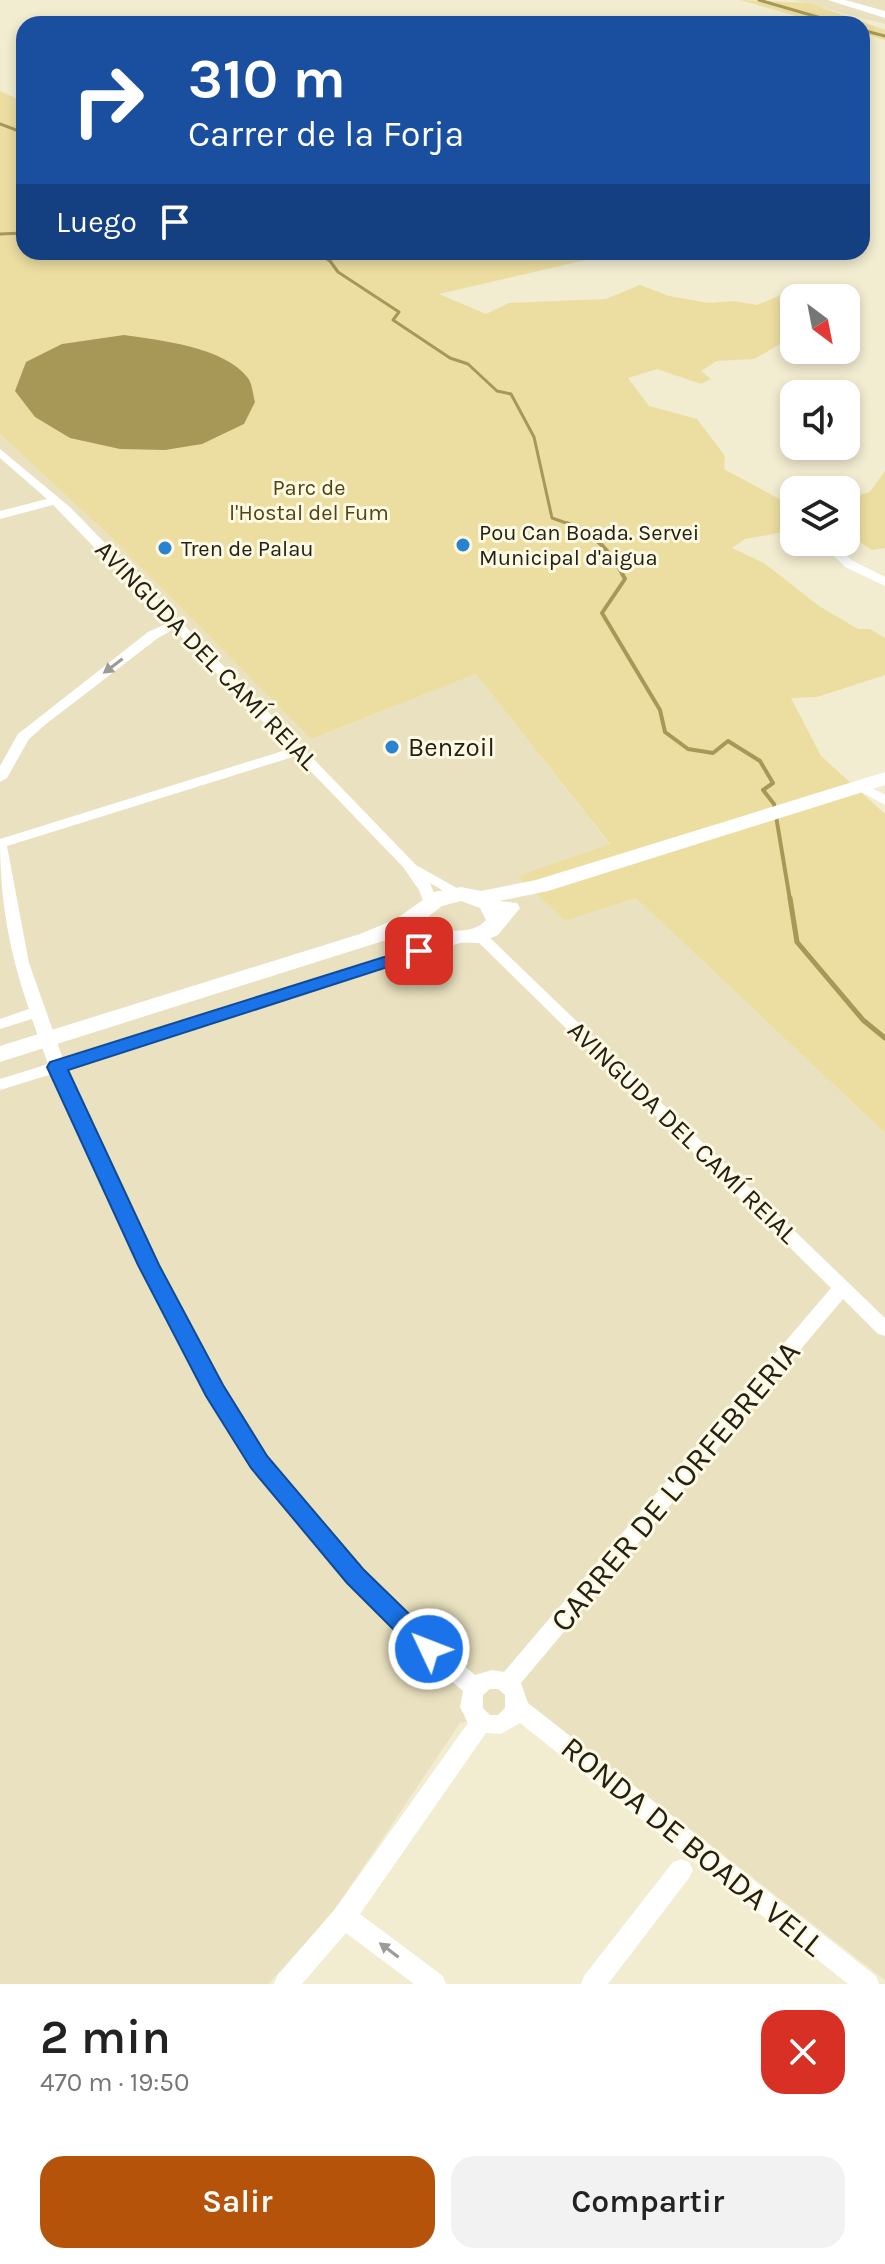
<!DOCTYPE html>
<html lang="es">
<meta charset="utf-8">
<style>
body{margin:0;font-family:Karla,sans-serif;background:#f2f2f2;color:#222;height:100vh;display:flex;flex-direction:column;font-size:30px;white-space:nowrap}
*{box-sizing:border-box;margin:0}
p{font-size:26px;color:#767676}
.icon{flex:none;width:44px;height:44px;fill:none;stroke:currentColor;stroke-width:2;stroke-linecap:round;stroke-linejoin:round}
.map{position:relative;height:1984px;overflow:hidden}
.sheet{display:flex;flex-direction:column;background:#fff;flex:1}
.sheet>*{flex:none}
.banner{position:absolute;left:16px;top:16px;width:854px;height:244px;border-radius:24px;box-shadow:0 4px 12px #0003;background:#1a4fa0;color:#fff;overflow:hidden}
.needle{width:52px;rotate:148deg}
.fabs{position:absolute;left:780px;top:284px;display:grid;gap:16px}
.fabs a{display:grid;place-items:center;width:80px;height:80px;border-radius:16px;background:#fff;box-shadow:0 4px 12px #0003;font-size:40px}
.pin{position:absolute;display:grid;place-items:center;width:68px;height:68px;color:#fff;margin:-34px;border-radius:16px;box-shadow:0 4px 12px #0006}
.me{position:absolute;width:88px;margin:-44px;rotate:313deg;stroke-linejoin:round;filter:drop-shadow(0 0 6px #0008)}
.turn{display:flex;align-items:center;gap:28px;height:168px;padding:0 40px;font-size:36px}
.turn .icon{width:104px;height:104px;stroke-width:2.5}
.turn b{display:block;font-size:56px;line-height:68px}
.then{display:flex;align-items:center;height:76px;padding:0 40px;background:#0003;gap:16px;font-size:30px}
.round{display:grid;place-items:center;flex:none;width:84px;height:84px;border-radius:24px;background:#f2f2f2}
.summary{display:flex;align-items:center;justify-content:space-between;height:136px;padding:0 40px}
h1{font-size:48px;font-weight:600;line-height:60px}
.cta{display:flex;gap:16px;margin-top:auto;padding:16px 40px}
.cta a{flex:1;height:92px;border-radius:24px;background:#b45309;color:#fff;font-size:32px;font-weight:600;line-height:92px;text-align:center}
.cta a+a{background:#f2f2f2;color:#222}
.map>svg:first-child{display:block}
</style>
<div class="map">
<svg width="885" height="1984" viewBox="0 0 885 1984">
<rect width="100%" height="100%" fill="#f2ecd0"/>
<g fill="#e9e1bf">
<polygon points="794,0 885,0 885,24"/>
<polygon points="0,434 113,539 311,739 476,674 610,845 519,876 565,921 636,898 885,1133 885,1980 534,1708 460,1723 331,1915 268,1984 0,1984"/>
</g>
<g fill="#ecdea1">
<polygon points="740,0 809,3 885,30 885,40 862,33 862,24 824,24"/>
<polygon points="0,91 24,102 24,252 620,252 439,294 486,314 509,303 606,299 640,285 669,296 708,303 734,301 757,305 795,289 822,287 845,298 794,298 794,336 754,359 717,361 701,371 711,379 701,384 657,369 628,378 649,406 697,419 725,456 724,469 794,507 794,530 745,539 732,548 764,563 819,606 858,629 870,629 885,638 885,675 817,697 791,698 821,756 885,814 885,1133 636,898 565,921 518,876 610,844 476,674 311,739 113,539 0,434"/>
<polygon points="885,471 885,548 872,550 846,533 846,499 870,492"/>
</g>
<path fill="#a79858" d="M124,335C159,340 225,347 248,378C252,383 253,395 255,402L244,424L202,444L165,450L120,449L70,438L35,417L15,391L26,362L62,344Z"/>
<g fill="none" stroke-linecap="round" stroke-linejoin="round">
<g stroke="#a79858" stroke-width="3">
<polyline points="759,0 842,24"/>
<polyline points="862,30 885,36"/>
<polyline points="0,124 24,133"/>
<polyline points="0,234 24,233"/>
<polyline points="317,252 330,261 338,272 399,312 393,320 450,358 468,364 497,391 511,394 534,437 552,518 572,525"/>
</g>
<path stroke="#a79858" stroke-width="4" d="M567,523C596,535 611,551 625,579L602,613L660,710L665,732L688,749L713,753L728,741L760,761L773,783L763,790L774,804L790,900"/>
<polyline stroke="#a79858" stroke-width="5" points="790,898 797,942 863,1020 885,1038"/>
<g fill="#fff" fill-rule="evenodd">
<path d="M0,449L71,508L416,865L469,895L466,898H456L430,883L438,903L435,906H425L419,890L403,867L296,756L7,846L29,963L63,1059L453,936H463L466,939L463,942L66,1069L157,1265L222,1386L266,1457L362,1570L417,1626L475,1675L492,1670L504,1672L831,1288L475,939L472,936L475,933H485L885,1318V1336L878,1334L843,1299L521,1683L528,1703L876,1976L879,1984H848L520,1723L501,1734L486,1733L360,1914L443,1976L446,1984H414L346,1933L302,1984H274L277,1976L335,1909L468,1723L460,1707L463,1691L401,1638L348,1582L252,1467L207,1395L139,1265L52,1074L0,1090V1079L48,1064L32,1019L0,1029V1019L29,1009C9,951 0,900 0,839L289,749L174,629L158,638L46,724L29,739L7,778L0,782V766L18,734L148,632L168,623L53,505L0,519V511L47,499L0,458ZM490,1689H498L505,1695V1708L498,1715H490L483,1708V1695Z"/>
<polygon points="831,543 853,561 885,577 885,586 845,567 825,547"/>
<polygon points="861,782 885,795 885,805 856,789 854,786"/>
<polygon points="681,1859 689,1862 693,1870 689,1878 608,1984 581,1984 584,1976 673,1862"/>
</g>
<g fill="#fff" fill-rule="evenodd">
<polygon points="828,0 845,0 885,11 885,18"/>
<path d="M885,772V785L548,891L499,901L517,903L520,908L498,935L479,943L383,941L0,1062V1046L360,934L396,919L434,892L461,887L481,891L536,880ZM461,901L480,908L486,920C469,939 437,927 415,927L442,906Z"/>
</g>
</g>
<defs><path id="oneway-solid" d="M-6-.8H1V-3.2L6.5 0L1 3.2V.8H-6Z" transform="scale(2)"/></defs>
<g fill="#9c9b96">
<use href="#oneway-solid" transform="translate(113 666) rotate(143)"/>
<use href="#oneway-solid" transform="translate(389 1950) rotate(-143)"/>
</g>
<polygon fill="#1a73e8" stroke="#114b97" stroke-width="2" points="419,946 425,948 428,951 425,955 68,1070 159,1265 223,1385 267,1456 363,1569 438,1642 441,1649 438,1656 429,1659 420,1656 347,1583 251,1468 206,1396 138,1265 47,1067 50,1062"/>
<g fill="#2883d0" stroke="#fef9e3" stroke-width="3">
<circle cx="463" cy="545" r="8"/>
<circle cx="165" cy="548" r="8"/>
<circle cx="392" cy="747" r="8"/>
</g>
<g text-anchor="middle" stroke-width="6" stroke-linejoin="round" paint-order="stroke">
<g font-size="22" fill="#504512" stroke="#fef9e3">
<text x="309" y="495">Parc de<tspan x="309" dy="25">l'Hostal del Fum</tspan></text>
</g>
<g font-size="22" fill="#232016" stroke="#fef9e3" text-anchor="start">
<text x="479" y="540">Pou Can Boada. Servei<tspan x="479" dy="25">Municipal d'aigua</tspan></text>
<text x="181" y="556">Tren de Palau</text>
</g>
<g font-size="26" fill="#232016" stroke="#fef9e3">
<text transform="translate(207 655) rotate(46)" y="9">AVINGUDA DEL CAMÍ REIAL</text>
<text transform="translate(683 1132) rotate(44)" y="9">AVINGUDA DEL CAMÍ REIAL</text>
</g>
<g font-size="26" fill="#232016" stroke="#fef9e3" text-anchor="start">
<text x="408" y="756">Benzoil</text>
</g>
<g font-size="32" fill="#232016" stroke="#fef9e3">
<text transform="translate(675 1486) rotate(-50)" y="11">CARRER DE L'ORFEBRERIA</text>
<text transform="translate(693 1846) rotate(39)" y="11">RONDA DE BOADA VELL</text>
</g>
</g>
</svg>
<div class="fabs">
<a><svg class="needle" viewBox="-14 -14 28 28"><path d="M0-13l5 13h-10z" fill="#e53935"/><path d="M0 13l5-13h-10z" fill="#767676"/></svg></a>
<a><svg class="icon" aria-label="sound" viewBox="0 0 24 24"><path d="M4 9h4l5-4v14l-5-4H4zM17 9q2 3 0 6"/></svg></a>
<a><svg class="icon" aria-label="layers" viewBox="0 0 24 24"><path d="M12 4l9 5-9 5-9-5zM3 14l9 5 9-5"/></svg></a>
</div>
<div class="pin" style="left:419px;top:951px;background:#d93025"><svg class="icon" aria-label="arrive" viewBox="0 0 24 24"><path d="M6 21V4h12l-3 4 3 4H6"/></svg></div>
<svg class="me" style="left:429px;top:1649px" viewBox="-20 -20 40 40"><circle r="17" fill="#1a73e8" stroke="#fff" stroke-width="3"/><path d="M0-11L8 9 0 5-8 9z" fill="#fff"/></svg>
<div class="banner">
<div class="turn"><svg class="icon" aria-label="right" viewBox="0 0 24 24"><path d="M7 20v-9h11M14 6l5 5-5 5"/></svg><div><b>310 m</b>Carrer de la Forja</div></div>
<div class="then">Luego<svg class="icon" aria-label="arrive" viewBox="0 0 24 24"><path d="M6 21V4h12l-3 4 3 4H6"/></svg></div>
</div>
</div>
<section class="sheet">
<div class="summary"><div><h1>2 min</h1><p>470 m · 19:50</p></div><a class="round" style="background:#d93025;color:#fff"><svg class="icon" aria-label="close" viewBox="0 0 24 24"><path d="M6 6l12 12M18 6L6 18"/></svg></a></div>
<div class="cta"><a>Salir</a><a>Compartir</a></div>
</section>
